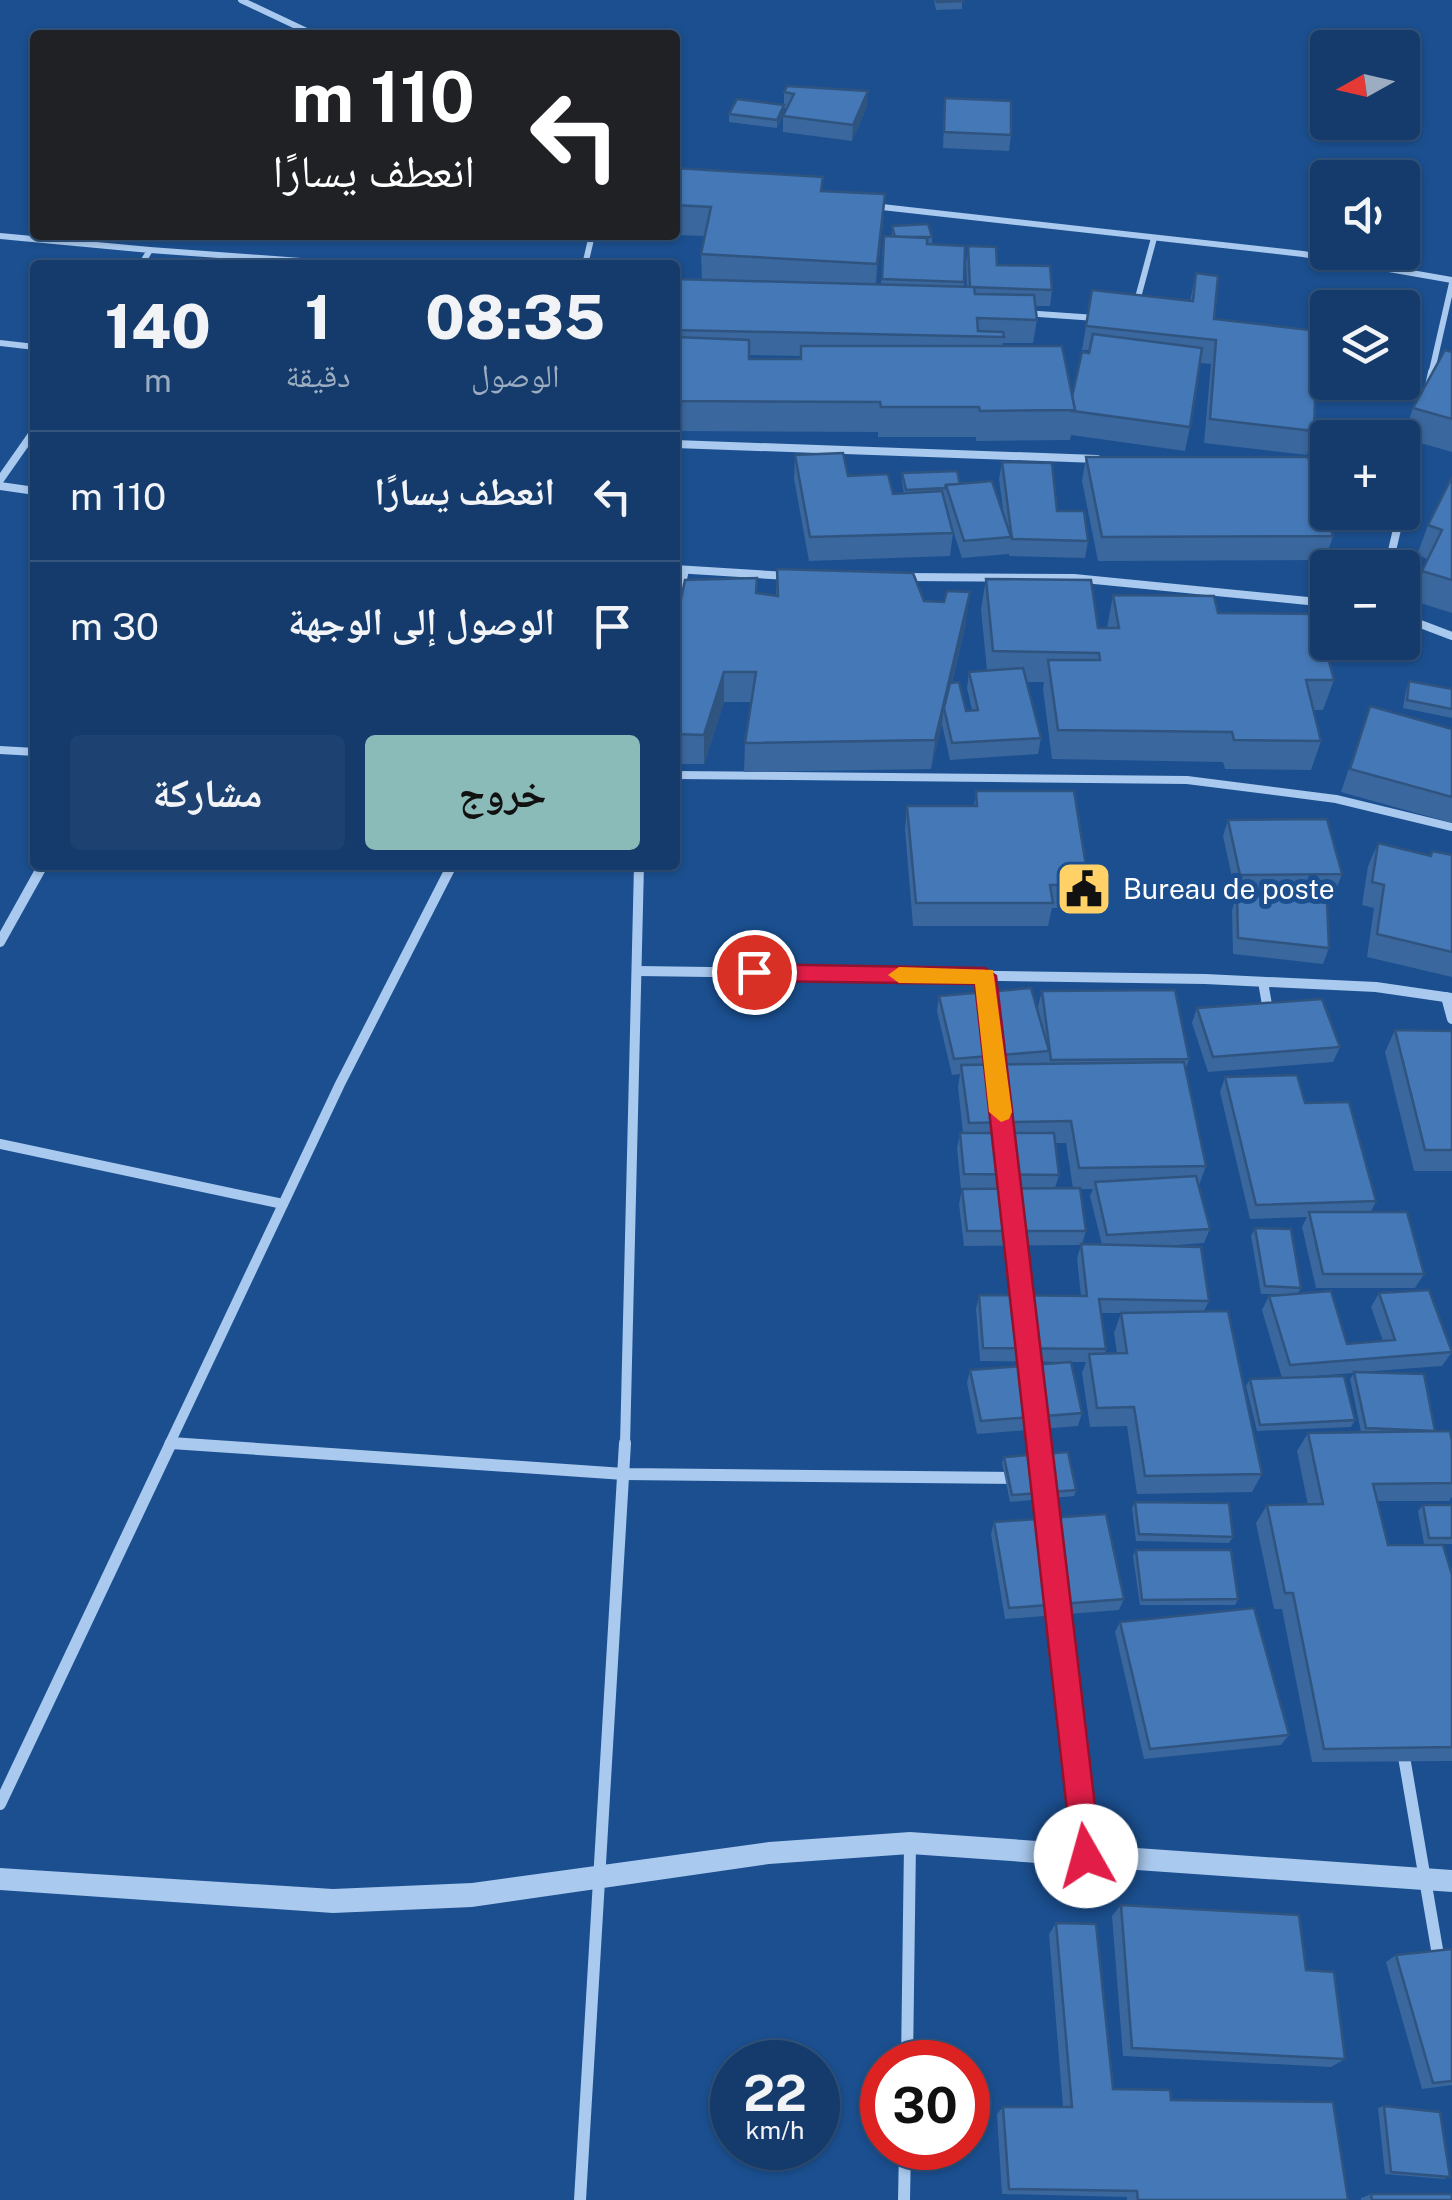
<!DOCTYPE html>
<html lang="ar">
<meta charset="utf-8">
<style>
body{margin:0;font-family:"Public Sans","Noto Naskh Arabic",sans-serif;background:#1d4271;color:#f1f3f6;direction:rtl;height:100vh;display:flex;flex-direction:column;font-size:38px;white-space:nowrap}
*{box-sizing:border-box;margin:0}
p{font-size:32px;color:#9dadc1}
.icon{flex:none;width:55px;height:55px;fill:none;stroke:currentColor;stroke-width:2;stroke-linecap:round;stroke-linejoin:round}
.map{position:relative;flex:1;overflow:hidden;direction:ltr}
.details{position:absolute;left:30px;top:260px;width:650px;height:610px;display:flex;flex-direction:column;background:#143b6b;border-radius:10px;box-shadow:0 2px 8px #0004,0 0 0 2px #33557e;direction:rtl}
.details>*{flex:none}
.hud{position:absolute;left:30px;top:30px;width:650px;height:210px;border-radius:10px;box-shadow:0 2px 8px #0004,0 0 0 2px #33557e;direction:rtl;background:#202124;color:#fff;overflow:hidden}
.needle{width:65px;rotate:262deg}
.tools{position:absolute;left:1310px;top:30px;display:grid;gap:20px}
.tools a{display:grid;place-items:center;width:110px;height:110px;border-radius:10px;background:#143b6b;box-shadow:0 2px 8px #0004,0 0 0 2px #33557e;font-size:50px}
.speed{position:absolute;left:710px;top:2040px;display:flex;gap:20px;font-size:50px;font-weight:700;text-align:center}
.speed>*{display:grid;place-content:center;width:130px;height:130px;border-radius:50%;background:#143b6b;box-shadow:0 2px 8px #0004,0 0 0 2px #33557e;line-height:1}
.speed small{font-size:25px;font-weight:400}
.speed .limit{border:15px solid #d22;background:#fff;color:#111}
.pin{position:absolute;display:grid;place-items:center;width:85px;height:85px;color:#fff;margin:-42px;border:5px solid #fff;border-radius:50%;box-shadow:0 2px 10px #0007}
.me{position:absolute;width:110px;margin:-55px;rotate:353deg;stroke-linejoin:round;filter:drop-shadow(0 0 8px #0008)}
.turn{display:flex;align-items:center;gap:35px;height:210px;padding:0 40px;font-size:45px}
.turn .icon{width:130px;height:130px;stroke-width:2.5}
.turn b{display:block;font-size:70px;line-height:85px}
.eta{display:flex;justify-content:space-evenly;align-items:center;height:170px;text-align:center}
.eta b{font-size:60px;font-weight:800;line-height:70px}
.primary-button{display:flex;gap:20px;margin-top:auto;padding:20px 40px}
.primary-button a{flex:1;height:115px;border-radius:10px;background:#8bbbb9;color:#111;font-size:40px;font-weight:800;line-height:115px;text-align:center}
.primary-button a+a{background:#1d4271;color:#f1f3f6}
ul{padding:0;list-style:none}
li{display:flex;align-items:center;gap:30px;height:130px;padding:0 40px;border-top:2px solid #33557e}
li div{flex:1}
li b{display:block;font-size:38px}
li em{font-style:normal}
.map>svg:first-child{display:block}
</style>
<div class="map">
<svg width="1452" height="2200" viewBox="0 0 1452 2200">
<rect width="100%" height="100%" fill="#1b4f8f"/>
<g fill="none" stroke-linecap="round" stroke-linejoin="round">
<g stroke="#a9c9ee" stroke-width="6">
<polyline points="241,0 315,35"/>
<polyline points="873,206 1303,254 1452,280"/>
<polyline points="0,236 150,250 141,265"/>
<polyline points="150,250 355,265"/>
<polyline points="585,265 592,235"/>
<polyline points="1136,305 1154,238"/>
<polyline points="1024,313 1096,318"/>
<polyline points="0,343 35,347"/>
<polyline points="1431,375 1452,283"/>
</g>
<g stroke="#a9c9ee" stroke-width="8">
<polyline points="1429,386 1432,372"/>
<polyline points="675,444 1097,459"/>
<polyline points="1304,473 1328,476"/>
<polyline points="0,480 35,430"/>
<polyline points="0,486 35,491"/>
<polyline points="1402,504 1419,432"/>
<polyline points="1388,568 1401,512"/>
<polyline points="675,569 788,576"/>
<polyline points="905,577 1074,578 1328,603"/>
<polyline points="675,615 685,570"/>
<polyline points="1402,617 1452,636"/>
<polyline points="0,750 35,752"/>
<polyline points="675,775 1187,780 1336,799 1452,827"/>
</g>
<g stroke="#a9c9ee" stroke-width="10">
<polyline points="0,942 43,865"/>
<polyline points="638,971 1205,979 1376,987 1452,998"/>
<polyline points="985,976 989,1005"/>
<polyline points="1263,982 1269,1016"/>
<polyline points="1446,997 1452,1019"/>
<polyline points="0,1144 283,1204"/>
<polyline points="1015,1236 1024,1308"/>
<polyline points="1036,1420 1039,1445"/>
<polyline points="171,1443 206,1445"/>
<polyline points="169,1445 340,1084 452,865"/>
<polyline points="625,1445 639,865"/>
</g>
<g stroke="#a9c9ee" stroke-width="12">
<polyline points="171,1443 624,1474 1019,1478"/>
<polyline points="1039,1443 1042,1467"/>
<polyline points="1044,1489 1049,1527"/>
<polyline points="1058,1603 1086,1855"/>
<polyline points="1403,1751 1439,1961"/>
<polyline points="0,1804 171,1443"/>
<polyline points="907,2062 910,1844"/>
<polyline points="580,2200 625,1443"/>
<polyline points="904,2200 905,2148"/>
</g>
<polygon fill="#a9c9ee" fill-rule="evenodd" points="910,1832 1452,1870 1452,1892 910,1854 769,1864 472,1907 333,1913 0,1890 0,1868 333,1889 472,1883 769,1842"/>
</g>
<g fill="#3a679d" fill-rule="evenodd">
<polygon points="934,0 962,0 962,9 936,10"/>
<polygon points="784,92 867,107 852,141 783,132 783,116 787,109 784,108"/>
<polygon points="945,98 1011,135 1009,151 943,148"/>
<polygon points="784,113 777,128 729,122 729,114"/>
<path d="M675,168L823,177L822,191L883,223L876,284H881L884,236H892V226L932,237V244L965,246L964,287H967L966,263L968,246L997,265L1052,290L1050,306H1035L1037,320L1033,343H1003L1002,346L1072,397L1089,350H1082L1092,290L1190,301L1196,273L1214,319L1328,332V382H1330L1328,389L1315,388L1314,431L1307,455L1204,443L1211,364L1200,363L1190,427L1185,451L1071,435L1070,440L976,441V437H878V432L675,431V279L702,280L701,254L705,236L675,235ZM749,355L800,356V359H749Z"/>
<polygon points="1452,352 1452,452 1403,438 1413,408"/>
<polygon points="795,455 893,494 904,494 902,482 902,473 960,484 1004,517 999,479 1002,462 1057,511 1088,541 1085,558 1009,556 1009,552 1009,554 962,558 947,512 953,533 950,556 809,561 794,479"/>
<polygon points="1086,457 1333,536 1325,560 1098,561 1082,481"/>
<polygon points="1452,477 1452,613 1411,600 1428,559 1417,555 1428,525"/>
<polygon points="777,569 924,601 966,622 952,683 966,711 972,710 967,688 969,672 987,671 981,609 986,579 1098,628 1107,628 1113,595 1218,613 1334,680 1323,710 1313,710 1321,741 1311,770 1225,769 1223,762 1052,759 1043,689 1044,682 1026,682 1041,738 1038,754 950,760 942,724 931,769 744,772 745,743 751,702 724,702 704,764 675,764 675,627 757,593 776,596"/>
<polygon points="1409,681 1452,689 1452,718 1403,708 1406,690"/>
<polygon points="1370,706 1452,729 1452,823 1341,792"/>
<polygon points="976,791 1089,885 1084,908 1052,908 1048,926 913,926 905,829 907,806 974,806"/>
<polygon points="1228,820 1342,874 1336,890 1235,891 1223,836"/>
<polygon points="1378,843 1430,855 1432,851 1452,855 1452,977 1367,957 1374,908 1362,905 1368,866"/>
<polygon points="1237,894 1329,948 1323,964 1233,954 1232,910"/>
<path d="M1042,991L1189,1059L1186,1068L1206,1166L1199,1185L1210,1229L1204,1243L1164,1246L1209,1301L1204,1311L1262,1474L1252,1492L1137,1494L1127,1426L1090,1427L1082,1373L1086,1362H1071L1082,1413L1078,1426L977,1434L967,1383L970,1370L1069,1362L980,1361L976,1309L979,1295L1081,1296L1077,1258L1081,1245L964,1246L959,1204L962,1189H994H961L957,1148L960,1133H963L958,1087L960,1074L952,1075L937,1011L939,996L1040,1021L1038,1006ZM1055,1143H1066L1073,1188H1055L1059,1175ZM1080,1189H1093L1090,1196L1102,1245L1082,1244L1086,1231ZM1101,1313H1123H1121L1114,1333L1117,1353H1105L1106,1349Z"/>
<polygon points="1197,1008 1340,1047 1333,1062 1208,1072 1192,1023"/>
<polygon points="1395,1030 1452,1031 1452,1171 1414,1171 1385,1052"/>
<polygon points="1225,1077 1305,1103 1376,1201 1371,1212 1424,1274 1415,1288 1316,1288 1302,1227 1307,1217 1250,1219 1220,1092"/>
<polygon points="1255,1228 1301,1288 1298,1293 1347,1344 1383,1341 1371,1307 1379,1293 1452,1352 1442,1366 1361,1372 1435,1431 1452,1441 1452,1497 1449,1501 1377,1501 1388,1545 1452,1575 1452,1761 1312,1762 1282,1609 1274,1609 1256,1523 1267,1505 1308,1505 1297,1451 1308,1433 1361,1432 1350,1379 1354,1373 1289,1378 1355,1420 1351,1427 1257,1431 1246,1386 1250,1379 1282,1378 1262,1310 1269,1296 1286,1294 1261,1294 1251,1236"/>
<polygon points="1004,1457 1076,1490 1074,1496 1010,1502 1002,1463"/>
<polygon points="1135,1502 1233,1537 1229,1543 1136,1541 1132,1508"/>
<polygon points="1423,1505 1452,1505 1452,1544 1424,1544 1418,1511"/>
<polygon points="994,1522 1124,1599 1119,1610 1005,1619 991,1534"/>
<polygon points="1136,1550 1238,1599 1235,1605 1140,1605 1133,1556"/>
<polygon points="1120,1622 1289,1735 1281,1745 1144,1759 1115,1632"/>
<polygon points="1121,1905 1306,1970 1345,2059 1331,2067 1123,2056 1112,1916"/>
<polygon points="1056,1923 1113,2089 1171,2100 1348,2200 1127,2200 1127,2197 1002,2194 997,2114 1003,2107 1063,2107 1049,1934"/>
<polygon points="1452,1949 1452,2085 1422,2089 1386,1962 1396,1955"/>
<polygon points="1384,2106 1450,2177 1444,2179 1385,2174 1378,2108"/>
<polygon points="1371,2194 1452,2200 1361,2200 1361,2198"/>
</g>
<g fill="#305480">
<polygon points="868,91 867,107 852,141 853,125"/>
<polygon points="784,105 784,113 777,128 777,120"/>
<polygon points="885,194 883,223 875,294 877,264"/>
<polygon points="970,592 966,622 945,712 944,708 942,724 931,769 935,740"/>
<polygon points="724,672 724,702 704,764 704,735"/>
</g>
<g fill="#4478b7" stroke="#305480" stroke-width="2.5">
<polygon points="936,0 962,0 963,1 937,2"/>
<polygon points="787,86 868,91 853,125 783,116 794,94 784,92"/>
<polygon points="945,98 1011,101 1011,135 944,132"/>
<polygon points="737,99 784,105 777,120 729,114"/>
<polygon points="675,168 823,177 821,191 885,194 877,264 701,254 711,207 675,205"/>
<polygon points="928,224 932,237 895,237 892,226"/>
<polygon points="884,236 927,238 927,244 965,246 964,282 882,279"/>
<polygon points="968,246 996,247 997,265 1050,266 1052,290 970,287"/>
<polygon points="1196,273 1218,276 1214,319 1328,332 1328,364 1316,363 1314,431 1210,419 1216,340 1086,326 1092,290 1193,301"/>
<polygon points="675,279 974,287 975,294 1034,295 1037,320 977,318 978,331 1003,332 1004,337 675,330"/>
<polygon points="1093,334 1202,348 1190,427 1073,411 1075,410 1072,397 1082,352 1089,353"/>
<polygon points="675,337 749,340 749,359 801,359 801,346 1062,346 1075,410 980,411 979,407 881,407 880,402 675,401"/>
<polygon points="1445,350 1452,352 1452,419 1413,408"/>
<polygon points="843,453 848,476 888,474 893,494 942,491 953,533 810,537 795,455"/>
<polygon points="1086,457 1308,457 1333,536 1102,537"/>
<polygon points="1002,462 1052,463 1057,511 1084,511 1088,541 1012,539"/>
<polygon points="957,471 960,484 946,485 945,488 906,490 902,473"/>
<polygon points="1452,477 1452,580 1422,571 1442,530 1428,525"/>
<polygon points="992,481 1011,537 964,541 946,485"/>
<polygon points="777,569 913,573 924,601 944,602 947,591 970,592 935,740 745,743 756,672 724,672 704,735 675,734 675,627 685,580 757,578 756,593 778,596"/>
<polygon points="986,579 1091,580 1098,628 1119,628 1113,595 1214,596 1218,613 1316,614 1334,680 1306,680 1321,741 1234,740 1232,732 1058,730 1048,660 1100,660 1099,653 993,651"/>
<polygon points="1023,668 1041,738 952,743 944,708 950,683 959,682 966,711 978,710 969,672"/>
<polygon points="1409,681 1452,689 1452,709 1407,700"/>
<polygon points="1370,706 1452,729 1452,797 1350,769"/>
<polygon points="976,791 1074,791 1089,885 1050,885 1053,903 916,903 907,806 977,806"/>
<polygon points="1327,819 1342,874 1240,875 1228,820"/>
<polygon points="1378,843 1431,856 1432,851 1452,855 1452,952 1377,934 1384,885 1372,882"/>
<polygon points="1237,894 1327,903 1329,948 1238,938"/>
<polygon points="1031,988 1049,1051 954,1059 939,996"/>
<polygon points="1175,990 1189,1059 1051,1060 1042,991"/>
<polygon points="1322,999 1340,1047 1213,1057 1197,1008"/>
<polygon points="1395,1030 1452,1031 1452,1150 1425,1150"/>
<polygon points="1184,1062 1206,1166 1079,1168 1071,1121 969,1123 961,1065"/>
<polygon points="1297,1075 1305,1103 1349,1102 1376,1201 1256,1205 1225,1077"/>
<polygon points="960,1133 1054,1133 1059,1175 964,1174"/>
<polygon points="1196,1176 1210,1229 1107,1235 1095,1182"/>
<polygon points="1080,1188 1086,1231 967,1231 962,1189"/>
<polygon points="1309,1212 1407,1212 1424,1274 1323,1274"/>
<polygon points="1255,1228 1291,1229 1301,1288 1265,1286"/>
<polygon points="1081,1244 1201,1247 1209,1301 1099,1299 1106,1349 983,1348 979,1295 1087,1296"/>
<polygon points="1429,1290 1452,1352 1290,1365 1269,1296 1331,1291 1347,1344 1395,1340 1379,1293"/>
<polygon points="1228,1311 1262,1474 1145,1476 1134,1407 1097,1408 1089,1354 1127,1353 1121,1313"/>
<polygon points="1071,1362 1082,1413 981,1421 970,1370"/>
<polygon points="1354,1372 1424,1374 1435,1431 1366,1428"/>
<polygon points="1344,1376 1355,1420 1260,1425 1250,1379"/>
<polygon points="1450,1431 1452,1441 1452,1483 1373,1484 1388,1545 1443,1545 1452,1575 1452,1747 1324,1749 1293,1593 1285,1593 1267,1505 1323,1504 1308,1433"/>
<polygon points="1068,1452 1076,1490 1012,1495 1004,1457"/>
<polygon points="1135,1502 1229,1503 1233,1537 1139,1534"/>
<polygon points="1423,1505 1452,1505 1452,1538 1429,1538"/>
<polygon points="1106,1514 1124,1599 1009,1608 994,1522"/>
<polygon points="1136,1550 1231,1550 1238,1599 1142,1600"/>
<polygon points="1254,1608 1289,1735 1150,1749 1120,1622"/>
<polygon points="1121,1905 1299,1915 1306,1970 1334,1972 1345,2059 1132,2048"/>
<polygon points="1056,1923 1096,1924 1113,2089 1170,2090 1171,2100 1333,2102 1348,2200 1138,2200 1137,2191 1009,2189 1003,2107 1072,2107"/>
<polygon points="1452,1949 1452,2081 1433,2083 1396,1955"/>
<polygon points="1384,2106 1440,2112 1450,2177 1391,2172"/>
<polygon points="1371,2194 1452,2194 1452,2200 1372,2200"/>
</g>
<polygon fill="#e11d48" stroke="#92132f" stroke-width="2.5" points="754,964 985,968 996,976 1101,1856 1097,1866 1086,1871 1076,1866 1072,1856 975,984 754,981 743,972"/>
<polygon fill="#f59e0b" points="899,967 993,970 1012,1112 1009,1119 1001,1122 989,1112 975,984 899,983 888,975"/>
<defs>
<g id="civic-square" transform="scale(2.875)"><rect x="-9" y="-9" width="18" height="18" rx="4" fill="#ffd166" stroke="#1b4f8f"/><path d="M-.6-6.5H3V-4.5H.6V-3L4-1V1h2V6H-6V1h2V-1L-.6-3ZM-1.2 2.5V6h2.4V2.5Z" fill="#111"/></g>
</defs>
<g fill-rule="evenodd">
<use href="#civic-square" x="1084" y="889"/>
</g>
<g text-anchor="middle" stroke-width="10" stroke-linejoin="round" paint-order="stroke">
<g font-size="28" fill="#fff" stroke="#1b4f8f" text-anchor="start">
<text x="1123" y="899">Bureau de poste</text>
</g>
</g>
</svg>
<div class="tools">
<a><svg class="needle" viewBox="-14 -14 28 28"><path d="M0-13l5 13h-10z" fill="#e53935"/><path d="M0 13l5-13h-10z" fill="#9dadc1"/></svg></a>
<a><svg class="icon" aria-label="sound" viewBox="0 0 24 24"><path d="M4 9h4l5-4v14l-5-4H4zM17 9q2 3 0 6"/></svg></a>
<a><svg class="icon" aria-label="layers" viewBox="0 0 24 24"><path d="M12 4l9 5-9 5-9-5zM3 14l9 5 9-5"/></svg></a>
<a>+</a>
<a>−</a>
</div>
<div class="speed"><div>22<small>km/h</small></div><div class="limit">30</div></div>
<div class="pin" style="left:754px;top:972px;background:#d93025"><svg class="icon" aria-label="arrive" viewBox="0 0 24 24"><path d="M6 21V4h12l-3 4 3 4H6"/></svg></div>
<svg class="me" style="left:1086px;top:1856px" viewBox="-20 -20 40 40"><circle r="19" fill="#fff"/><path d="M0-13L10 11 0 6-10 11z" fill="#e11d48"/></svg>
<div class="hud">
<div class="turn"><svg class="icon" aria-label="left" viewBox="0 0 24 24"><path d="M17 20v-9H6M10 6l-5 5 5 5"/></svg><div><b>110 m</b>انعطف يسارًا</div></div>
</div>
<section class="details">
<div class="eta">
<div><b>08:35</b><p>الوصول</p></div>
<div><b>1</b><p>دقيقة</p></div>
<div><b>140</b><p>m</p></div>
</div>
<ul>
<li><svg class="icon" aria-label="left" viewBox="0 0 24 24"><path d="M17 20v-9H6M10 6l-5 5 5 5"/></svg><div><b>انعطف يسارًا</b></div><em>110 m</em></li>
<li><svg class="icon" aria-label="arrive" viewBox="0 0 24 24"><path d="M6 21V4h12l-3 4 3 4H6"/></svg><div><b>الوصول إلى الوجهة</b></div><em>30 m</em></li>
</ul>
<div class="primary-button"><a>خروج</a><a>مشاركة</a></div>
</section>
</div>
